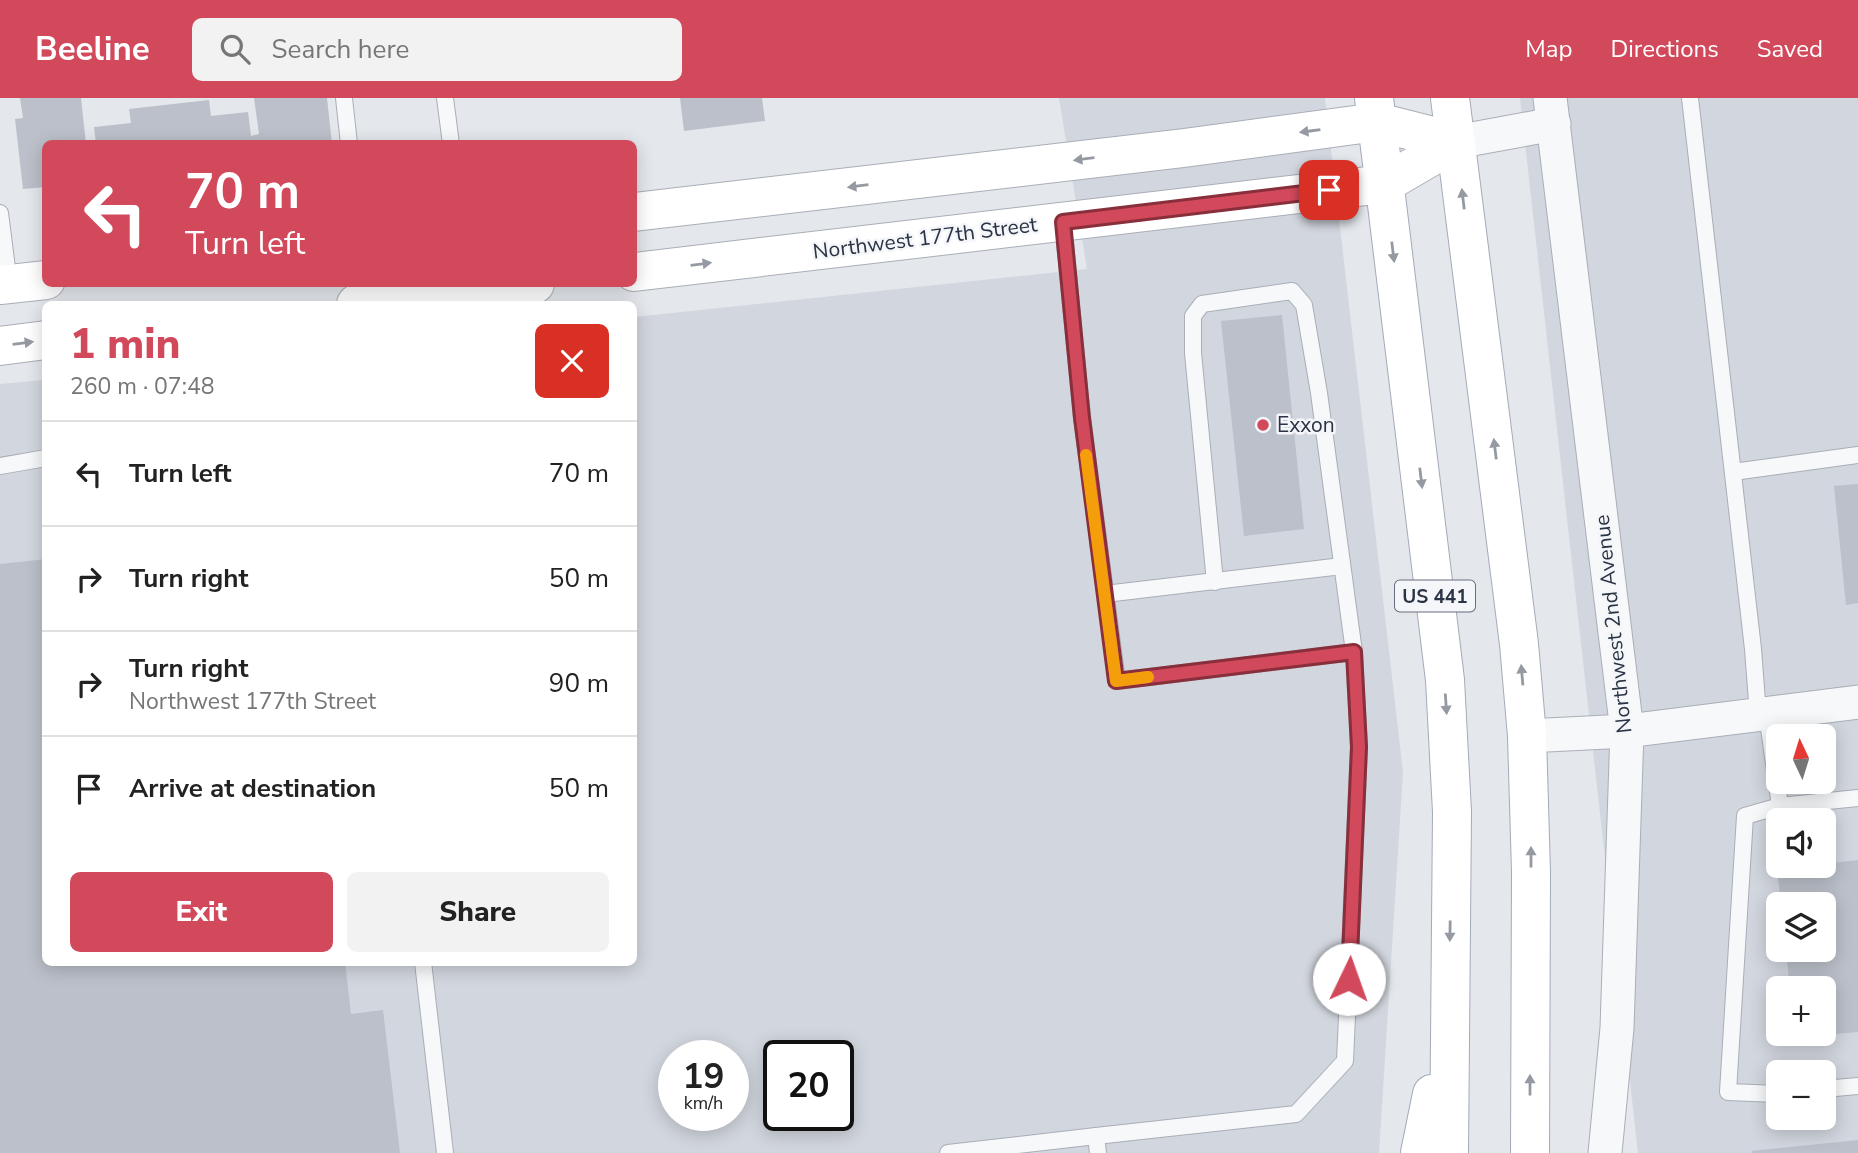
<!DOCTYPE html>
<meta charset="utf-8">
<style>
body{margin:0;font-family:"Nunito Sans",sans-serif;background:#f2f2f2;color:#222;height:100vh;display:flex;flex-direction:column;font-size:26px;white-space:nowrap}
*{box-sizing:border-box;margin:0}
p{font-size:23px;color:#767676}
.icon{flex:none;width:38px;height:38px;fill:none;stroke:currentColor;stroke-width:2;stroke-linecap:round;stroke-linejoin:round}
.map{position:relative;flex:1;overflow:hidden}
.details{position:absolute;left:42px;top:203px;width:595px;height:665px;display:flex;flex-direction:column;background:#fff;border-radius:10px;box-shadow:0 4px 18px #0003}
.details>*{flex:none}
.hud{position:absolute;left:42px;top:42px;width:595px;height:147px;border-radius:10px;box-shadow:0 4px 18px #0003;background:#d1495b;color:#fff;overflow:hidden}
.needle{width:46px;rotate:356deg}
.tools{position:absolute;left:1766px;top:626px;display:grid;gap:14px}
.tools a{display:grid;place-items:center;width:70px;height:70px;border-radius:10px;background:#fff;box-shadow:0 4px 18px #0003;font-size:35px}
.speed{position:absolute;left:658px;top:942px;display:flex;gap:14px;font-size:35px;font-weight:700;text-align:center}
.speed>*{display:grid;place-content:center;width:91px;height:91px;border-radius:50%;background:#fff;box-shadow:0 4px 18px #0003;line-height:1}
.speed small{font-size:18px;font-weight:400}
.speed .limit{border:4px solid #111;border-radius:10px;background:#fff;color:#111}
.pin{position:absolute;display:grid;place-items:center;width:60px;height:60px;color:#fff;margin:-30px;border-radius:14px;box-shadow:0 4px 10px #0006}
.me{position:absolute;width:77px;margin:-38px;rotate:3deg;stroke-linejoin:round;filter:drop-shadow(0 0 5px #0008)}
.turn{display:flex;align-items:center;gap:24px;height:147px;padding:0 28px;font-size:32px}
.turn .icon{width:91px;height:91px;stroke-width:2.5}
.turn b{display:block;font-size:49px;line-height:60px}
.round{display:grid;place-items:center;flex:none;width:74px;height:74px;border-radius:10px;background:#f2f2f2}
.headline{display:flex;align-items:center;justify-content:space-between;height:119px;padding:0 28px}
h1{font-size:42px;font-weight:800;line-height:52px;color:#d1495b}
.action{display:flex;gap:14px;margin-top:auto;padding:14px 28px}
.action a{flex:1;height:80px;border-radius:10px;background:#d1495b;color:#fff;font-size:28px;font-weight:800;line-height:80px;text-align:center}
.action a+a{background:#f2f2f2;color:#222}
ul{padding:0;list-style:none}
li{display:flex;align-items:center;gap:21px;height:105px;padding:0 28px;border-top:2px solid #e0e0e0}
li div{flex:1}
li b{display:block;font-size:26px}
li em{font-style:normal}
header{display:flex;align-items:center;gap:42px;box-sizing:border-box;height:98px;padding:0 35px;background:#d1495b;color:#fff}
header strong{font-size:33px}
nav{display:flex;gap:38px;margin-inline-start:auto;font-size:24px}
.search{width:490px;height:63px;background:#f2f2f2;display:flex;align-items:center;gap:18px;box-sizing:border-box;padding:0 24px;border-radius:10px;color:#767676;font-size:26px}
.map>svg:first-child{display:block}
</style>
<header>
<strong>Beeline</strong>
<div class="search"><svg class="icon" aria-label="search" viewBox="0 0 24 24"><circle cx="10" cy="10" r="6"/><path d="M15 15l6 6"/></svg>Search here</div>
<nav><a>Map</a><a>Directions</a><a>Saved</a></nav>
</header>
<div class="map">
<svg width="1858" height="1055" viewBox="0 0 1858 1055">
<rect width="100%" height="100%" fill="#e4e7ec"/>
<g fill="#d2d6de" fill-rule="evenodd">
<path d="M1059,0H1325L1403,674L1379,1055H0V286L45,282L46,864H634V219L1087,171ZM674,957H733V1017H674ZM779,957H838V1017H779Z"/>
<path d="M1520,0H1858V1055H1638ZM1778,639H1824V684H1778ZM1778,723H1824V768H1778ZM1778,807H1824V852H1778ZM1778,891H1824V936H1778ZM1778,975H1824V1020H1778Z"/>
</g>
<g fill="#bbc0ca">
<polygon points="20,0 81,0 86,46 46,46 46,89 23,91 15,21 23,20"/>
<polygon points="254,0 327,0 332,46 96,46 94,29 131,25 129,11 209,2 211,18 248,14 251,38 259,36"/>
<polygon points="680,0 762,0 765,23 684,33"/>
<polygon points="1282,217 1304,431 1244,438 1221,223"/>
<polygon points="1858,386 1858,505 1846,507 1834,388"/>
<polygon points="46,461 46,864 345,864 351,916 383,912 400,1055 0,1055 0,466"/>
<polygon points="1858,762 1858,934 1824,937 1824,891 1790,891 1786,852 1824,852 1824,807 1781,807 1777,771 1824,768 1824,766"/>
<polygon points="1795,936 1817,936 1817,938 1795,940"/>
<polygon points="1858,1042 1858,1055 1752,1055 1752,1053"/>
</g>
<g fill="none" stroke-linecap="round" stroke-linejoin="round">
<g stroke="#a9aeb7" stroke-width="18">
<g id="lane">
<polyline points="344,0 349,46"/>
<polyline points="445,0 451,46"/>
<polyline points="1690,0 1753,551 1758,617"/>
<polyline points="0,115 9,186"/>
<polyline points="1063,124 1082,320 1117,583 1354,554"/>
<polyline points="0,368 46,360"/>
<polyline points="1733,374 1858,357"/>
<polyline points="1105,496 1342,468"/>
<polyline points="1767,616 1780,708 1745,718 1728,994 1778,996"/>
<polyline points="1780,708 1858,700"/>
<polyline points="423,864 445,1055"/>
<polyline points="1824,991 1858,988"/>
<polyline points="1096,1038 1296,1016 1345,963 1359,649 1354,554 1319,295 1304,207 1292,193 1202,206 1193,218 1193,255 1215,484"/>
<polyline points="948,1055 1096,1038 1098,1055"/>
</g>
</g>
<g stroke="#a9aeb7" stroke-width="35">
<g id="street">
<polyline points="1550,0 1627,633 1617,930 1605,1055"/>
<polyline points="1456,44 1554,26"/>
<polyline points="1527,638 1627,633 1858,604"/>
</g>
</g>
<g stroke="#a9aeb7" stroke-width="40">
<g id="secondary">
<polyline points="634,114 1184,50 1377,24 1456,44"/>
<polyline points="634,174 1384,86 1456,44"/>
<polyline points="0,187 46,182"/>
<polyline points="356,206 535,186"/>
<polyline points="0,248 46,242"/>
</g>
</g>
<g stroke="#a3abb8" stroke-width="40">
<g id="primary">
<polyline points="1374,0 1445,582 1452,714 1449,1055"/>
<polyline points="1450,0 1519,546 1527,638 1531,774 1530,1055"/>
<polyline points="1420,1055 1432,996"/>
</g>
</g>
<use href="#lane" stroke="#f7f8fa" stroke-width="16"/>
<use href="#street" stroke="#f7f8fa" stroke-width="33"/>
<use href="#secondary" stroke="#fff" stroke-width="38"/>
<use href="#primary" stroke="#fff" stroke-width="38"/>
</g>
<defs><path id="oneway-solid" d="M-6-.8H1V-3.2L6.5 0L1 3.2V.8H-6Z" transform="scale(1.75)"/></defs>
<g fill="#959aa2">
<use href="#oneway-solid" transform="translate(1310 33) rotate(172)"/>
<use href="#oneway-solid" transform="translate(1084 61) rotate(173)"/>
<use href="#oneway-solid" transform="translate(858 88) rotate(173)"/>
<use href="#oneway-solid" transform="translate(1463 101) rotate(-97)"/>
<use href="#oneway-solid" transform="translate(1393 154) rotate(83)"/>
<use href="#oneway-solid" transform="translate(701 166) rotate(-7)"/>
<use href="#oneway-solid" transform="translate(23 245) rotate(-7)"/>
<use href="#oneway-solid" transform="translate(1495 351) rotate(-97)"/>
<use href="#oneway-solid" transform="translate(1421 380) rotate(83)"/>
<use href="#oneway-solid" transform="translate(1522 577) rotate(-95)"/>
<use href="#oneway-solid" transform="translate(1446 606) rotate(86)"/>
<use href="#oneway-solid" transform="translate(1531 759) rotate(-90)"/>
<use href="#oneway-solid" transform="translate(1450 833) rotate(91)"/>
<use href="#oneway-solid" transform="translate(1530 987) rotate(-90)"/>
</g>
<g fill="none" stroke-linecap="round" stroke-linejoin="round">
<g stroke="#882f3b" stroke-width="18">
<polyline id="route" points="1329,92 1063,124 1082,320 1116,583 1354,554 1359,649 1349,881"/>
</g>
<use href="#route" stroke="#d1495b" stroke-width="12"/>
<polyline stroke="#f59e0b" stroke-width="12" points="1086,357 1116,583 1148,579"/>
</g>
<circle fill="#d1495b" stroke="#f4f6f9" stroke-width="2.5" cx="1263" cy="327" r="7"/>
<g text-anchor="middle" stroke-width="5" stroke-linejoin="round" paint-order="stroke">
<rect fill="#f4f6f9" stroke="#676e7b" stroke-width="2" x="1395" y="482.5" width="80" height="31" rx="5"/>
<g font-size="19" font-weight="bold" fill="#2b3445">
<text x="1435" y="505">US 441</text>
</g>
<g font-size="21" fill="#2b3445" stroke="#f4f6f9">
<text transform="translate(925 140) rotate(-7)" y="7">Northwest 177th Street</text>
<text transform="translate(1613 526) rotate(-96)" y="7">Northwest 2nd Avenue</text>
</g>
<g font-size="21" fill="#2b3445" stroke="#f4f6f9" text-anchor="start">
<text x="1277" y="334">Exxon</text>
</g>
</g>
</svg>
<div class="tools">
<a><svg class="needle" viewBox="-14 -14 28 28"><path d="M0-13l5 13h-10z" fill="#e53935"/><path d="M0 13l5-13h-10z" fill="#767676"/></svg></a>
<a><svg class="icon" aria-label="sound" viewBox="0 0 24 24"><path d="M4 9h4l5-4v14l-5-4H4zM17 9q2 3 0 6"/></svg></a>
<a><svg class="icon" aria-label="layers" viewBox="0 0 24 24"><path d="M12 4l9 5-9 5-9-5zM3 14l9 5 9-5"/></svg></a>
<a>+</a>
<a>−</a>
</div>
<div class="speed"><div>19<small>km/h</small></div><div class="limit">20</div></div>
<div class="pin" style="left:1329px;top:92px;background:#d93025"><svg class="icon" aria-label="arrive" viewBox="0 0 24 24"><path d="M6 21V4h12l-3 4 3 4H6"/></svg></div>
<svg class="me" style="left:1349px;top:881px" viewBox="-20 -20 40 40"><circle r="19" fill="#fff"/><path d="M0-13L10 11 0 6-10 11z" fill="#d1495b"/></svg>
<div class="hud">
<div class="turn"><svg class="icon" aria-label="left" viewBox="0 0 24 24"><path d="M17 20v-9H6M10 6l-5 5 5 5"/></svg><div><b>70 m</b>Turn left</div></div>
</div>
<section class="details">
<div class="headline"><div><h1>1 min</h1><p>260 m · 07:48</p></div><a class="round" style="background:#d93025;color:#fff"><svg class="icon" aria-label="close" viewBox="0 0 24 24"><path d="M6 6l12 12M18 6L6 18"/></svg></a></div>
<ul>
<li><svg class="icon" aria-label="left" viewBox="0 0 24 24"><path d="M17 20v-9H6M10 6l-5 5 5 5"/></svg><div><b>Turn left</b></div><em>70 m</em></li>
<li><svg class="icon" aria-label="right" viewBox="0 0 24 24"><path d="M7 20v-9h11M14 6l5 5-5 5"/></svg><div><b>Turn right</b></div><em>50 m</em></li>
<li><svg class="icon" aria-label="right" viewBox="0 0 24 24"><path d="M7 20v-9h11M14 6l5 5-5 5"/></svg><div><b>Turn right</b><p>Northwest 177th Street</p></div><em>90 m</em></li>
<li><svg class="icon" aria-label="arrive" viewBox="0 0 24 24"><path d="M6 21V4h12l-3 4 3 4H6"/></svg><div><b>Arrive at destination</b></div><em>50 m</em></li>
</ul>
<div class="action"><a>Exit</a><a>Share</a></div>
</section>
</div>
